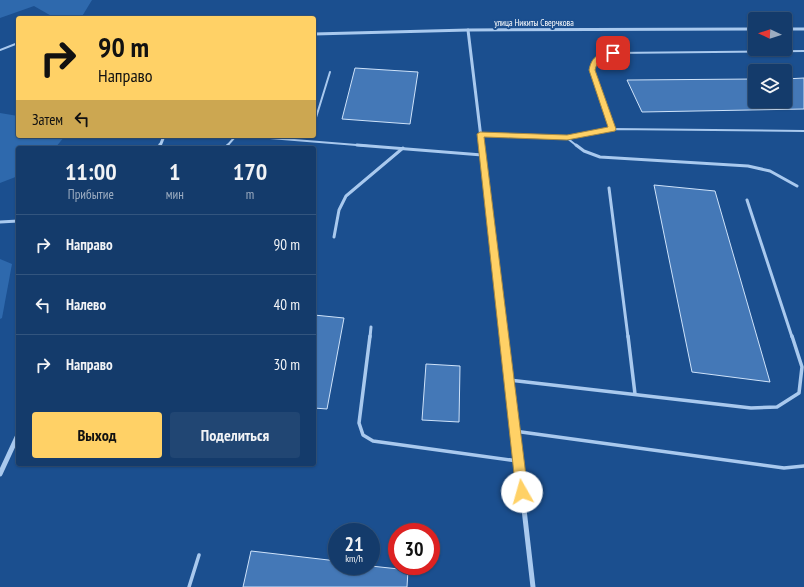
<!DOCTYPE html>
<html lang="ru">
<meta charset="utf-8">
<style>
body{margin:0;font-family:"PT Sans Narrow",sans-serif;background:#214673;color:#f1f3f6;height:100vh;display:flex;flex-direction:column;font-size:15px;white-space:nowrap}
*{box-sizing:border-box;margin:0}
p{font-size:13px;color:#9dadc1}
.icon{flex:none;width:22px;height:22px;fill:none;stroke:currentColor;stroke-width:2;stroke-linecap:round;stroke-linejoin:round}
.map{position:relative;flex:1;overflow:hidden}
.drawer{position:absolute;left:16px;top:146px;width:300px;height:320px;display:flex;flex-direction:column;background:#143b6b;border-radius:4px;box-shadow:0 1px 3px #0004,0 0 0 1px #33557e}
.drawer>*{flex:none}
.hud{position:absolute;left:16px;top:16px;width:300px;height:122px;border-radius:4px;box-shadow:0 1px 3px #0004,0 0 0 1px #33557e;background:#ffd166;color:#111;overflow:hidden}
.needle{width:26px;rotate:274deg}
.buttons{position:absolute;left:748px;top:12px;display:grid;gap:8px}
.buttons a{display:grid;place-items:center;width:44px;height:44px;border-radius:4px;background:#143b6b;box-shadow:0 1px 3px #0004,0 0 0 1px #33557e;font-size:20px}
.speed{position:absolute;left:328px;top:523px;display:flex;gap:8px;font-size:20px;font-weight:700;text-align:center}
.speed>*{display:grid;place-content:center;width:52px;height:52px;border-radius:50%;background:#143b6b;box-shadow:0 1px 3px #0004,0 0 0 1px #33557e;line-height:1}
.speed small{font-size:10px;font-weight:400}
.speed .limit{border:6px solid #d22;background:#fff;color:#111}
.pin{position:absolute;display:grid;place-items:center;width:34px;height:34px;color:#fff;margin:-17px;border-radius:8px;box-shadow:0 2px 6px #0006}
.me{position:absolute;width:44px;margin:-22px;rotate:353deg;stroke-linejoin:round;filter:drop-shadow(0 0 3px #0008)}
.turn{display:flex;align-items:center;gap:14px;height:84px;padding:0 16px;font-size:18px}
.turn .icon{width:52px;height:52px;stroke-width:2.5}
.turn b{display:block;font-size:28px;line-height:34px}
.then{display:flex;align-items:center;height:38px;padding:0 16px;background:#0003;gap:8px;font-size:15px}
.eta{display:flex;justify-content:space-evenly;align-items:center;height:68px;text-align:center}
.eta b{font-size:24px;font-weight:700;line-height:28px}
.action{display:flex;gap:8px;margin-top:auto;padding:8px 16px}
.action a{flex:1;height:46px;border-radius:4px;background:#ffd166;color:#111;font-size:16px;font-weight:700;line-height:46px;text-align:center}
.action a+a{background:#214673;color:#f1f3f6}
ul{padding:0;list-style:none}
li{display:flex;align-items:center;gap:12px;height:60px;padding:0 16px;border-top:1px solid #33557e}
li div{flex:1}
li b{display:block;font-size:15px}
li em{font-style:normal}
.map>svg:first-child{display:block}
</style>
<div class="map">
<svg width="804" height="587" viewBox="0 0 804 587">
<rect width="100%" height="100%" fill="#1b4f8f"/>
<g fill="#2e69ad">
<polygon points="0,0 92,0 81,18 55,18 34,6 0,18"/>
<polygon points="0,113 18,116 18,136 65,136 55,148 18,148 18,176 0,183"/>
<polygon points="0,259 12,264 2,318 0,319"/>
</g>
<g fill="#4478b7" stroke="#cfe3fa">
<polygon points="355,68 418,72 410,124 342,119"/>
<polygon points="804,78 804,109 642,112 627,80 755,79 755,101 785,101 785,79"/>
<polygon points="654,185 715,191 770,382 692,372"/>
<polygon points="314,315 344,318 327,409 314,408"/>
<polygon points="426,364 460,366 459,422 422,420"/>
<polygon points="251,551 337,561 337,566 371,566 408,570 407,587 243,587"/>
</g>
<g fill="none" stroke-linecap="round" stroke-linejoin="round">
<g stroke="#a9c9ee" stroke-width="2">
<polyline points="0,50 18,43"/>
<polyline points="314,124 330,72"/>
<path d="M612,129L592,70C595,59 602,56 613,53L804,51"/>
<polyline points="480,134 567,138 612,129 804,131"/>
<polyline points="567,138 577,146"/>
<polyline points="227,146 234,138 245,136 369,146"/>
</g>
<g stroke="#a9c9ee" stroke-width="3">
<polyline points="357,145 482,155"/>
<polyline points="576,145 584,151 600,157 748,166 770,171 797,186"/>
<polyline points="225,148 228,145"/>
<polyline points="609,188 628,337"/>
<polyline points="747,200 792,337"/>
<polyline points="0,222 18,221"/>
<polyline points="334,237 339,210 346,196 403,148"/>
<polyline points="370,337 371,327"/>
</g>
<g stroke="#a9c9ee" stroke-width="3.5">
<polyline points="370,336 359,423 363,435 373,441 518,461"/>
<polyline points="628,336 635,394"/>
<polyline points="509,380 751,408 777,407 799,393 802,367 792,336"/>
<polyline points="514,431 784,468 804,466"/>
<polyline points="189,587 199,555"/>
</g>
<g stroke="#a9c9ee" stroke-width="3">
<polyline points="785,29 804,29"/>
<polyline points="468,30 482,146"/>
<polyline points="314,34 468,30 755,29"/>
<polyline points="160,146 164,136"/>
</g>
<g stroke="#a9c9ee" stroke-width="3.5">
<polyline points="481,145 504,337"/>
<polyline points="159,148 160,145"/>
</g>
<g stroke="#a9c9ee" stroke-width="5">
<polyline points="504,336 533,587"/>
<polyline points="0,474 18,435"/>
</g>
</g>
<path fill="#ffd166" stroke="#a68842" d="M613,52L616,53L615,55C604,57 598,58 595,70L616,129L615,131L567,140L484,137L528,492L526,497L522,498L518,497L516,492L477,134L480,132L567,135L608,127L589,70C592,55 599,54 613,52Z"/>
<g text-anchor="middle" stroke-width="4" stroke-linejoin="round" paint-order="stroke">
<g font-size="9" fill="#fff" stroke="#1b4f8f">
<text x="534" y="26">улица Никиты Сверчкова</text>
</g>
</g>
</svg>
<div class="buttons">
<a><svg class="needle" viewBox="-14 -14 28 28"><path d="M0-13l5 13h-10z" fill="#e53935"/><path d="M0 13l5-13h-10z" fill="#9dadc1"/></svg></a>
<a><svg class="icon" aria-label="layers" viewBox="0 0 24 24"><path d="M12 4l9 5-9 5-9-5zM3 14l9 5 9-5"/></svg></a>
</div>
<div class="speed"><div>21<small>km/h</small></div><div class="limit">30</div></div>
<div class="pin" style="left:613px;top:53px;background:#d93025"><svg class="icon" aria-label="arrive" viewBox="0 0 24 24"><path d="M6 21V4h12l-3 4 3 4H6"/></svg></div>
<svg class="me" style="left:522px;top:492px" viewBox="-20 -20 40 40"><circle r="19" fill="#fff"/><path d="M0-13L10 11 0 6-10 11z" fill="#ffd166"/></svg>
<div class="hud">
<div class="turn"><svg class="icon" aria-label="right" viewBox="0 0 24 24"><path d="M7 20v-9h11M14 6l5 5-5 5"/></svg><div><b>90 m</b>Направо</div></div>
<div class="then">Затем<svg class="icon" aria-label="left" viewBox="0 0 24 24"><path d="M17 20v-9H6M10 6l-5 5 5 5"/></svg></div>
</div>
<section class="drawer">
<div class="eta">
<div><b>11:00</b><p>Прибытие</p></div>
<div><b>1</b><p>мин</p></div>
<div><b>170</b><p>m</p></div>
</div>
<ul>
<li><svg class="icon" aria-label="right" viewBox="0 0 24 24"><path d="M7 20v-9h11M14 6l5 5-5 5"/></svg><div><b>Направо</b></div><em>90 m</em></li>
<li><svg class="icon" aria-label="left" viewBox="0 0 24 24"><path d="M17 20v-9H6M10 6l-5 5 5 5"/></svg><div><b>Налево</b></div><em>40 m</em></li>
<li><svg class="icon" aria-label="right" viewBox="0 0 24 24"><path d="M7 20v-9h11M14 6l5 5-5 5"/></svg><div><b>Направо</b></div><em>30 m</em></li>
</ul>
<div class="action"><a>Выход</a><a>Поделиться</a></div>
</section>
</div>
